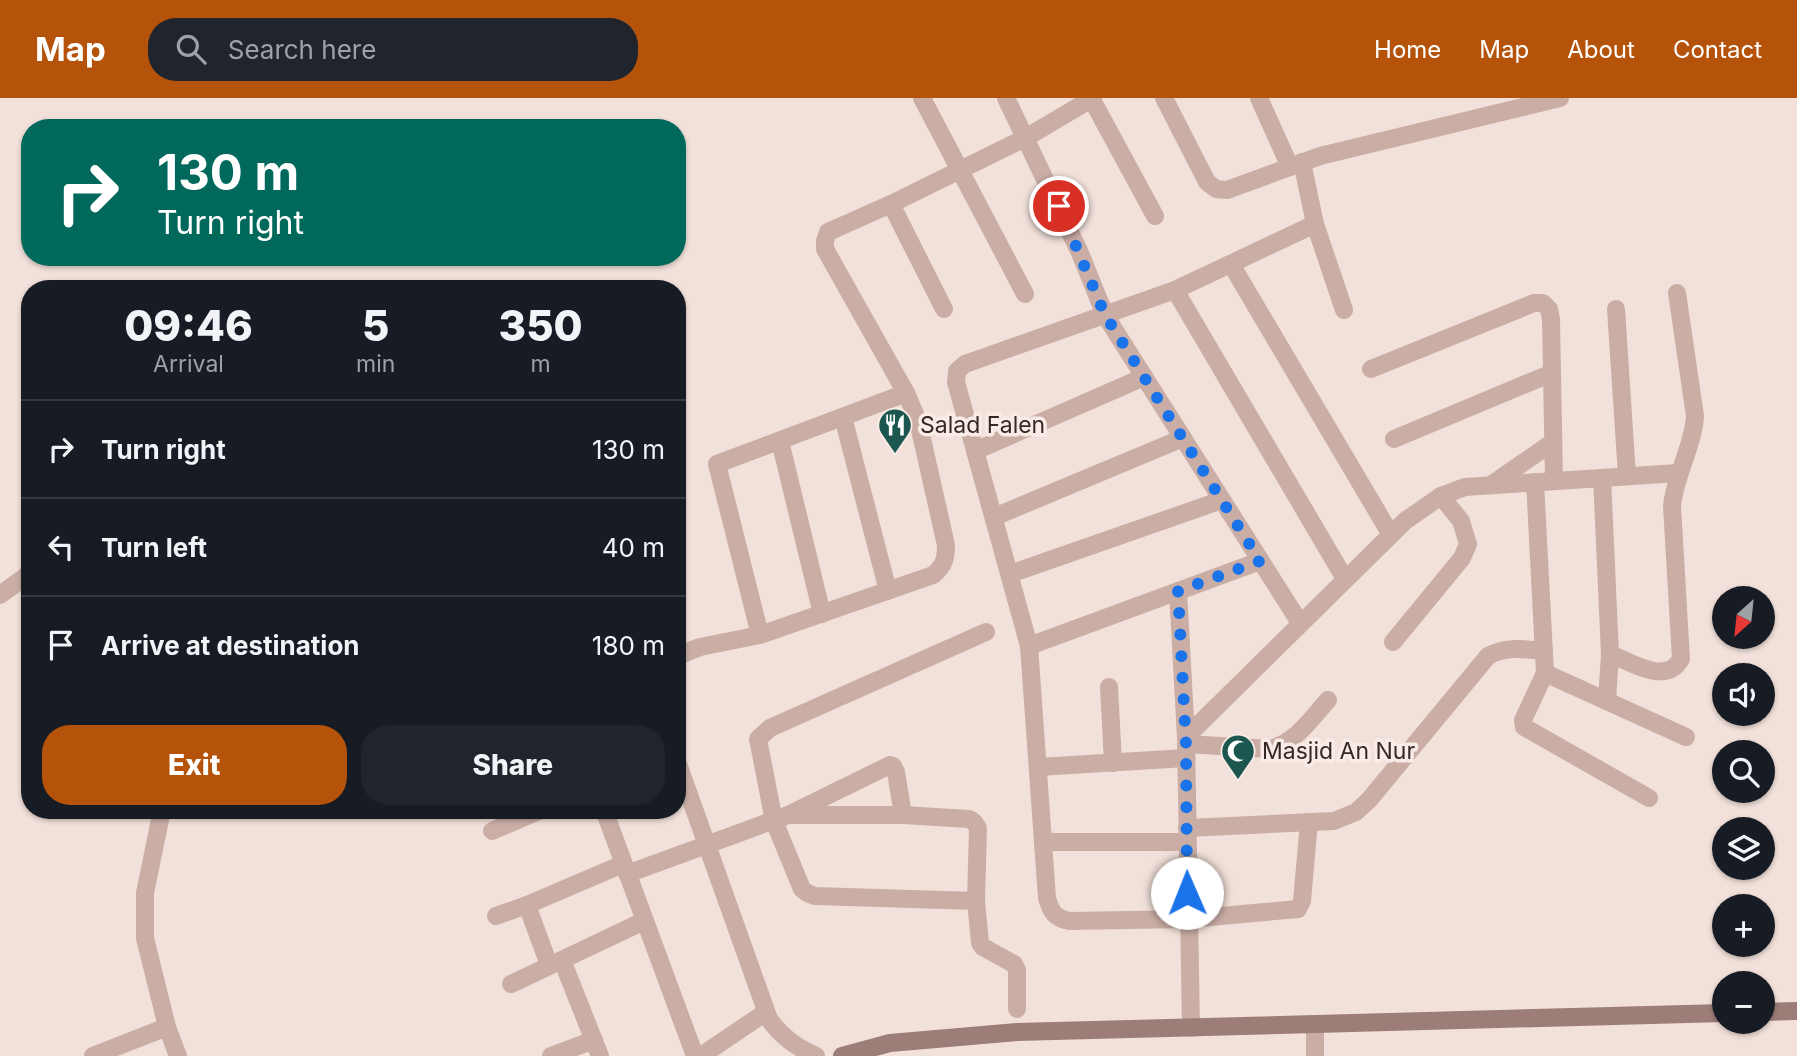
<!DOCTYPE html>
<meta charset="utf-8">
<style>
body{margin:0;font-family:Inter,sans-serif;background:#20242c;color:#f1f3f6;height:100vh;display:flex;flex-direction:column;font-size:26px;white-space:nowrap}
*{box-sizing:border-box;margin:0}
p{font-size:23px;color:#9ea1a6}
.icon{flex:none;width:38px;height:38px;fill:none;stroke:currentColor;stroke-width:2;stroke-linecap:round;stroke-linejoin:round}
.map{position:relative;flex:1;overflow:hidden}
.drawer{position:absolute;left:21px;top:182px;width:665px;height:539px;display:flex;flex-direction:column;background:#171b24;border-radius:28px;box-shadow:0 2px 5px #0004}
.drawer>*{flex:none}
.banner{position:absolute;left:21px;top:21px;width:665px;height:147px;border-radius:28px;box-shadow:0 2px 5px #0004;background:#00695c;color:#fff;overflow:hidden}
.needle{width:46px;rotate:207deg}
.controls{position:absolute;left:1712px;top:488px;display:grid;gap:14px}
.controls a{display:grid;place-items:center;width:63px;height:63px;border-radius:50%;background:#171b24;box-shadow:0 2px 5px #0004;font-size:35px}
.pin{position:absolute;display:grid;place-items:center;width:60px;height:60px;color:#fff;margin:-30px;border:4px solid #fff;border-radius:50%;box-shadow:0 2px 7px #0007}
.me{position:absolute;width:77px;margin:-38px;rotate:359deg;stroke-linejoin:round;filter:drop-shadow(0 0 5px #0008)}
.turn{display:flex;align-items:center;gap:24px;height:147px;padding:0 21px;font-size:32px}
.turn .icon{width:91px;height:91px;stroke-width:2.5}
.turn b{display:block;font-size:49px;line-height:60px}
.eta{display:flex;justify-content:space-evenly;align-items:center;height:119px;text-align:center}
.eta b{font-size:42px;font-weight:800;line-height:49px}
.cta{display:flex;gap:14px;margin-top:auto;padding:14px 21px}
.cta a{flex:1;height:80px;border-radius:28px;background:#b45309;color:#fff;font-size:28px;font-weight:800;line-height:80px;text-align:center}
.cta a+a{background:#20242c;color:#f1f3f6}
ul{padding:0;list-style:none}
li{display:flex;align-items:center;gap:21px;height:98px;padding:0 21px;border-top:2px solid #363941}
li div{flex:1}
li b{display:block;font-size:26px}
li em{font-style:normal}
header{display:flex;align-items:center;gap:42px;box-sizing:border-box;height:98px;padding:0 35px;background:#b45309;color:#fff}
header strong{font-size:33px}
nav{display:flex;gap:38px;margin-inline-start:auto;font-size:24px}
.search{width:490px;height:63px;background:#20242c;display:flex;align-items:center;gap:18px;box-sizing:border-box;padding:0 24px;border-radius:28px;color:#9ea1a6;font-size:26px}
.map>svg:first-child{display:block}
</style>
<header>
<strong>Map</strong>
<div class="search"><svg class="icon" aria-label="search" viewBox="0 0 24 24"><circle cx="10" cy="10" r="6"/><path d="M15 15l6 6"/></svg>Search here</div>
<nav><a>Home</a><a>Map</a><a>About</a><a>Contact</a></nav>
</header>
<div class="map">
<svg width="1797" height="958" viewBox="0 0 1797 958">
<rect width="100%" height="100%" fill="#f2e1da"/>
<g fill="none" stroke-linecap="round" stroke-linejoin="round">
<g stroke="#caaea6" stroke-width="18">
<polyline points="922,0 1025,196"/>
<polyline points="1006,0 1080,155 1105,217 1300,525"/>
<polyline points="1091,0 1155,118"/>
<polyline points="1164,0 1207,84 1216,91 1227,92 1320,58 1560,0"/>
<polyline points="1259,0 1290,69"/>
<polyline points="1302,64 1315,126 1344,212"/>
<polyline points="891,106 944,211"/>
<polyline points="1231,166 1391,437"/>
<polyline points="1175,192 1345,481"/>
<polyline points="1616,211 1627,378"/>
<polyline points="1371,271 1534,205 1543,205 1549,211 1551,221 1554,383"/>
<polyline points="843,319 888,493"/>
<polyline points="1394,341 1552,275"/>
<polyline points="780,343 822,516"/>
<polyline points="975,353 1144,279"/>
<polyline points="1602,380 1610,556 1607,603"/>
<polyline points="1535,384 1545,575 1523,622 1524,629 1649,700"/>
<polyline points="1491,387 1553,344"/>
<polyline points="994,419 1183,340"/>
<polyline points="1010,476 1222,402"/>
<polyline points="1178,493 1186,639 1191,930"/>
<polyline points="0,497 30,475"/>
<polyline points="760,537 717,366 906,295"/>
<polyline points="1393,544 1462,460 1468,446 1461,423 1441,398"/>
<polyline points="1029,548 1260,463"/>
<path d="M1610,556C1631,564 1666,588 1681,561L1672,408C1675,377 1693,349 1695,318L1677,195"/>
<path d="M677,558L700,549L760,537L933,477C944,468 946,461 946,447L918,323L906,295L825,151V143L828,134L891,106L1027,39L1093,0"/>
<polyline points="1545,575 1686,639"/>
<polyline points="1109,589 1113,665"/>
<polyline points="1186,639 1405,423 1441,398 1465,389 1678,375"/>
<path d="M1186,646L1270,651C1296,644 1311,621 1328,602"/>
<path d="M677,663L769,921C782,939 796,949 816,958"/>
<polyline points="1038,669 1186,660"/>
<polyline points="162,712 145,795 145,840 167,929 178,958"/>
<polyline points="604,712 695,958"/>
<polyline points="790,716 890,667 893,668 896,674 903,717"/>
<path d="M1309,724L1302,803L1298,811L1188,821L1069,823C1055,820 1051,814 1047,800L1029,548L956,284L957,273L965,266L1175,192L1315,126"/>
<path d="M1187,730L1334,723L1356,714L1369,702L1488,558C1507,548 1523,551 1544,553"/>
<polyline points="492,733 541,712"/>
<polyline points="1043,744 1187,744"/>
<polyline points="627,776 788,717 903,717 969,721 974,724 978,730 976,803 980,845 983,849 1014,866 1017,872 1017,911"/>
<polyline points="976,803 815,798 807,795 802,791 774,723 758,641 770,630 986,534"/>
<polyline points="527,807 549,867"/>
<polyline points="496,818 527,807 623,766"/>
<polyline points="562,862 600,958"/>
<polyline points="511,886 644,823"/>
<polyline points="1315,928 1315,958"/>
<polyline points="93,958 167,929"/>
<polyline points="551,958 594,942"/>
<polyline points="701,958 766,914"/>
</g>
<g stroke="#9d7d77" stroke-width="18">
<polyline points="1762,914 1797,913"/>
<polyline points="842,958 890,945 1017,934 1724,915"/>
</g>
</g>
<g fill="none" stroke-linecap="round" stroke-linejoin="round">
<polyline stroke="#1a73e8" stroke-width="12" stroke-dasharray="0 21.6" points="1059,108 1105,217 1260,463 1178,493 1186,646 1187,795"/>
</g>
<defs>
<g id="restaurant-pin" transform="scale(1.75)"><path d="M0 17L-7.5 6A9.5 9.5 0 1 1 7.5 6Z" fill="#1c574f" stroke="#f9ece6"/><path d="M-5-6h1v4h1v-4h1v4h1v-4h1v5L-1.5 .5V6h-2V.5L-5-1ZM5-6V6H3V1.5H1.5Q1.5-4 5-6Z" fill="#fff"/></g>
<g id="mosque-pin" transform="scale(1.75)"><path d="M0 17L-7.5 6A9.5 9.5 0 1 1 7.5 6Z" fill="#1c574f" stroke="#f9ece6"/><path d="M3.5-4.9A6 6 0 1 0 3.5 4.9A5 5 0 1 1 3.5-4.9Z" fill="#fff"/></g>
</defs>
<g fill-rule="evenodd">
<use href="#restaurant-pin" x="895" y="327"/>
<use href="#mosque-pin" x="1238" y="653"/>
</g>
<g text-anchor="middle" stroke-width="7" stroke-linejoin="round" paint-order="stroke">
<g font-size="23" fill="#362827" stroke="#f9ece6" text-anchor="start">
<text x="920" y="335">Salad Falen</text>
<text x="1262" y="661">Masjid An Nur</text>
</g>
</g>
</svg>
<div class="controls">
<a><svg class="needle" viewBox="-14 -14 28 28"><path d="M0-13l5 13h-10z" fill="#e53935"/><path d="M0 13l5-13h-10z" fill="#9ea1a6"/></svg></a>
<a><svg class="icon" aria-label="sound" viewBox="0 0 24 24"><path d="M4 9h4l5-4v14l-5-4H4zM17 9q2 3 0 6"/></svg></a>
<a><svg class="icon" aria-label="search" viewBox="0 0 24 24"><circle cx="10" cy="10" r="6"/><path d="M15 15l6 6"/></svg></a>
<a><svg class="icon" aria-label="layers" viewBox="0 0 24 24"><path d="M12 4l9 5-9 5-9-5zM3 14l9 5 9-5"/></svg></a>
<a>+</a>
<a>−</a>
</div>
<div class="pin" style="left:1059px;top:108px;background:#d93025"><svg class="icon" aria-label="arrive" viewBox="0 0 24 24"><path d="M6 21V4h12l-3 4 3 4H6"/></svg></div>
<svg class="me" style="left:1187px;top:795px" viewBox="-20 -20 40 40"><circle r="19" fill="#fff"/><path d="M0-13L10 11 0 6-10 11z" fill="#1a73e8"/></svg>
<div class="banner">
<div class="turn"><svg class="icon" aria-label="right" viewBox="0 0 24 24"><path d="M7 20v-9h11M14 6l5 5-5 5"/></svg><div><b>130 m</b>Turn right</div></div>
</div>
<section class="drawer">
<div class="eta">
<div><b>09:46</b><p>Arrival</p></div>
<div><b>5</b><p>min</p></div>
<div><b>350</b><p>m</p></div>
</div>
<ul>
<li><svg class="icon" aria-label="right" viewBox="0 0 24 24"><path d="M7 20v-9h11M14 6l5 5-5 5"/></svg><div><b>Turn right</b></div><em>130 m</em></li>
<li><svg class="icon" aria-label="left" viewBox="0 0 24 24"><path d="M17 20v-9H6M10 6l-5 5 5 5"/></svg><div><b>Turn left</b></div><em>40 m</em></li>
<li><svg class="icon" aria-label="arrive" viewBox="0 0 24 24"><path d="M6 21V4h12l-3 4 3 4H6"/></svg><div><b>Arrive at destination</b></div><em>180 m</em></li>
</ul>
<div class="cta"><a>Exit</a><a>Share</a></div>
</section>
</div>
